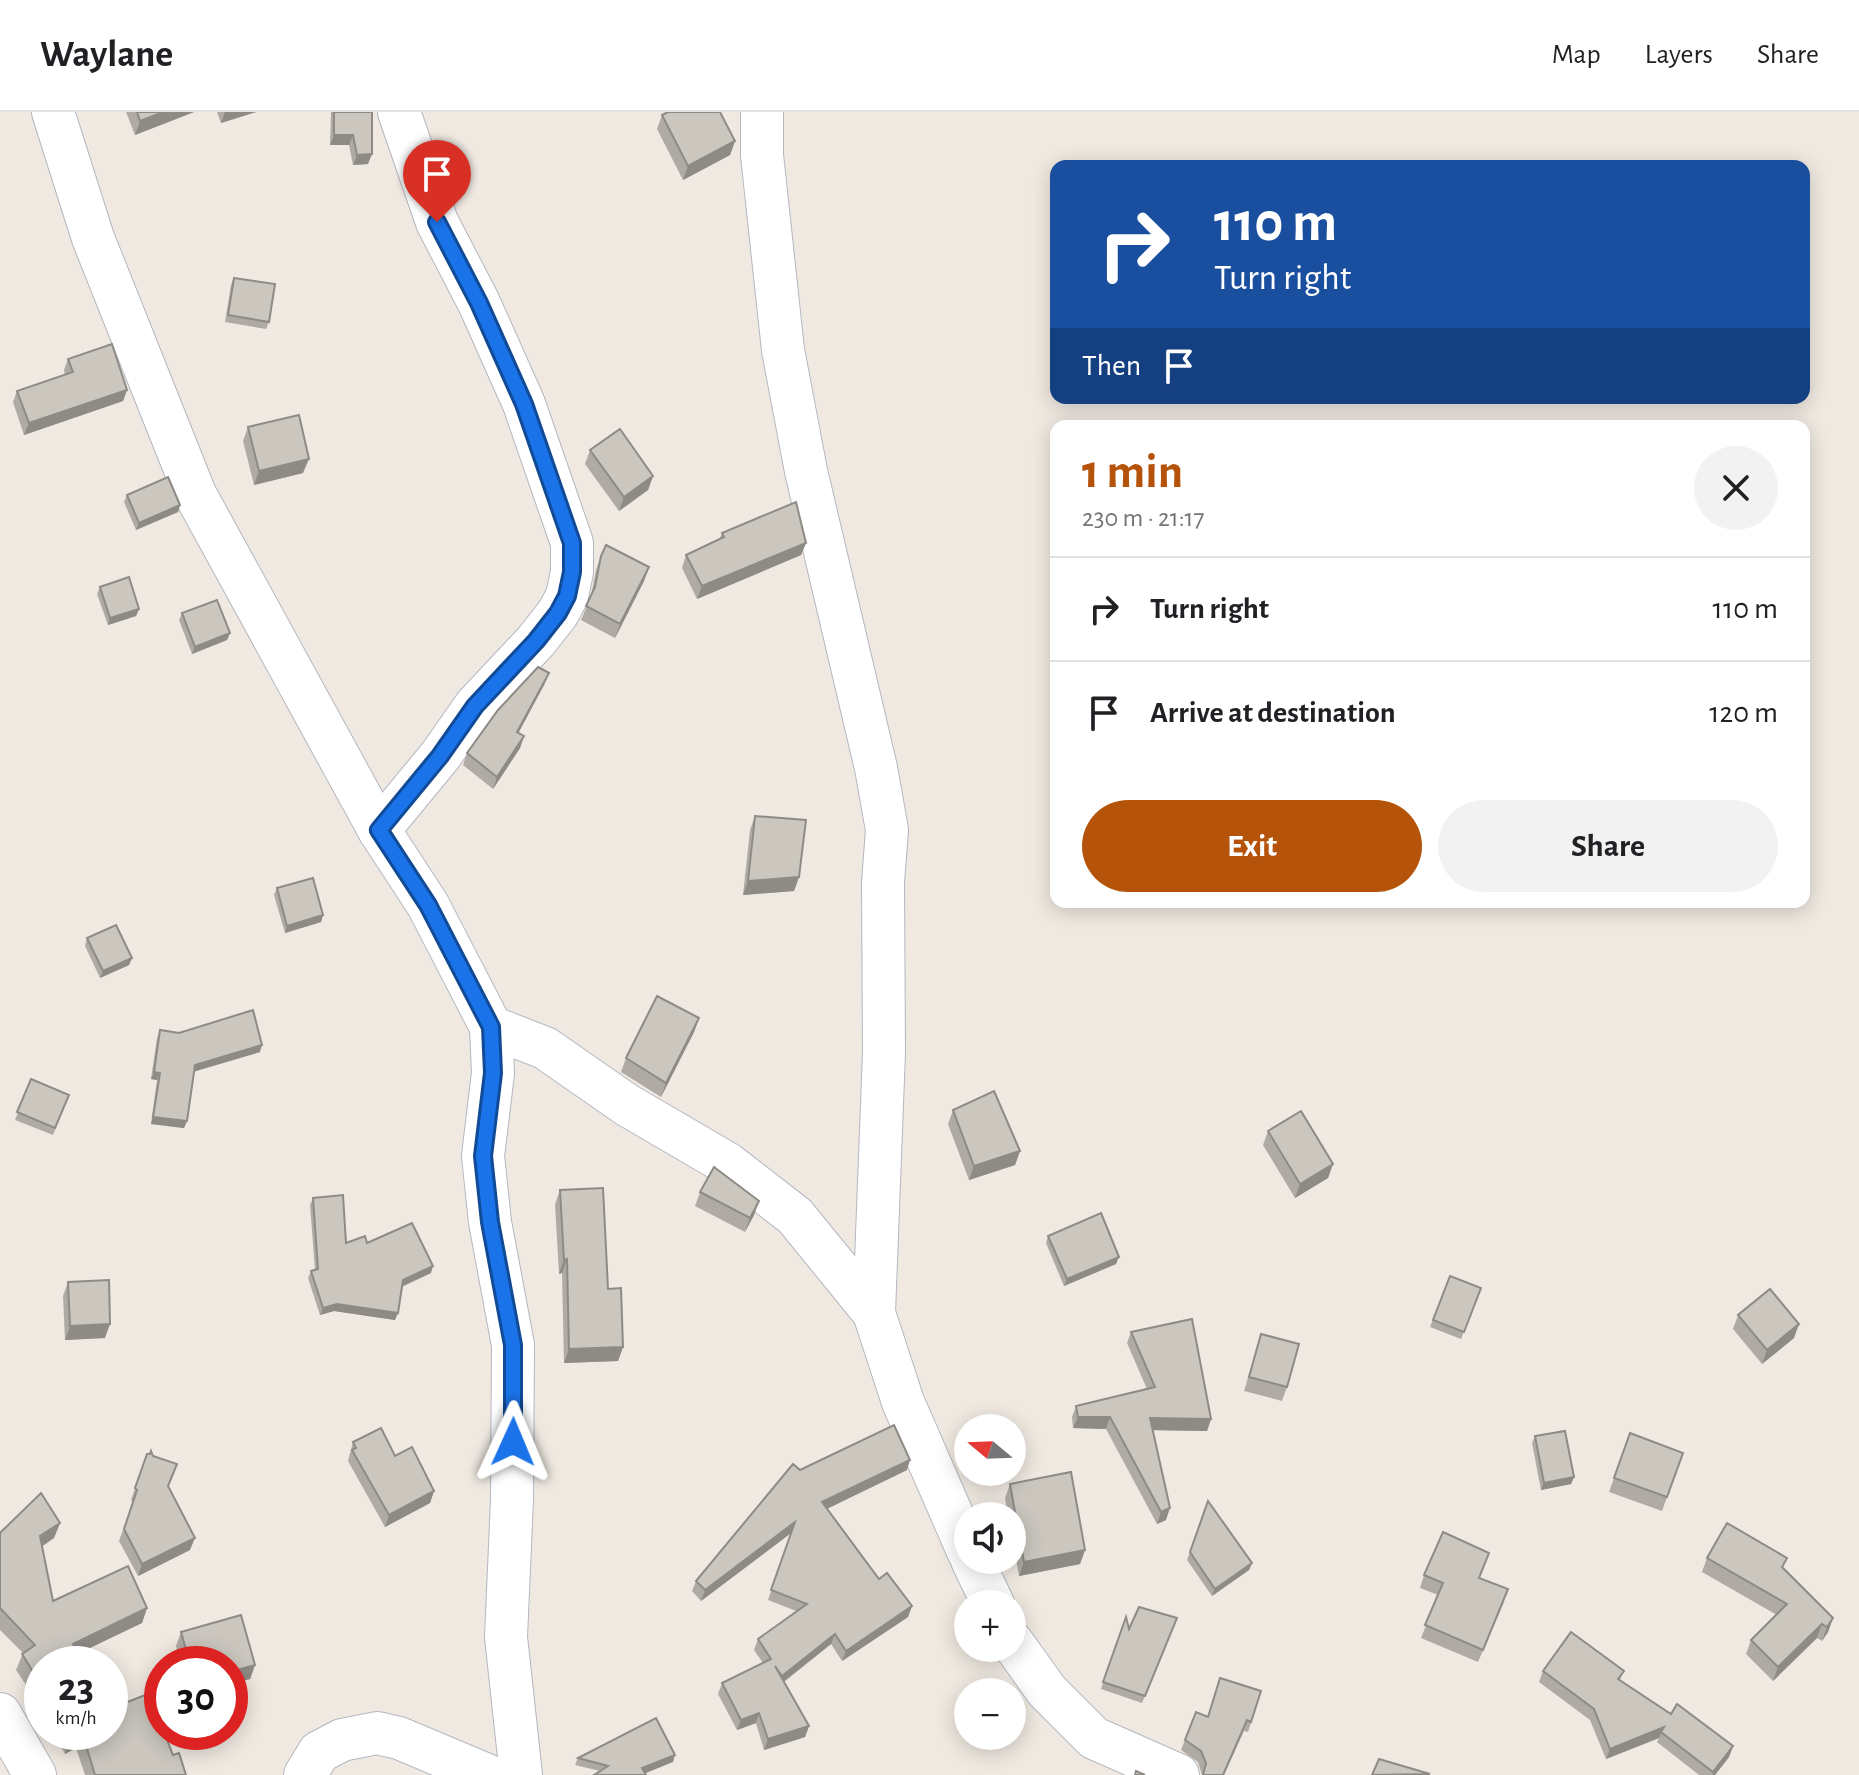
<!DOCTYPE html>
<meta charset="utf-8">
<style>
body{margin:0;font-family:"Alegreya Sans",sans-serif;background:#f2f2f2;color:#202124;height:100vh;display:flex;flex-direction:column;font-size:30px;white-space:nowrap}
*{box-sizing:border-box;margin:0}
p{font-size:26px;color:#757577}
.icon{flex:none;width:44px;height:44px;fill:none;stroke:currentColor;stroke-width:2;stroke-linecap:round;stroke-linejoin:round}
.map{position:relative;flex:1;overflow:hidden}
.panel{position:absolute;left:1050px;top:308px;width:760px;height:488px;display:flex;flex-direction:column;background:#fff;border-radius:16px;box-shadow:0 4px 20px #0003}
.panel>*{flex:none}
.banner{position:absolute;left:1050px;top:48px;width:760px;height:244px;border-radius:16px;box-shadow:0 4px 20px #0003;background:#1a4fa0;color:#fff;overflow:hidden}
.needle{width:52px;rotate:289deg}
.fabs{position:absolute;left:954px;top:1302px;display:grid;gap:16px}
.fabs a{display:grid;place-items:center;width:72px;height:72px;border-radius:50%;background:#fff;box-shadow:0 4px 20px #0003;font-size:40px}
.speed{position:absolute;left:24px;top:1534px;display:flex;gap:16px;font-size:40px;font-weight:700;text-align:center}
.speed>*{display:grid;place-content:center;width:104px;height:104px;border-radius:50%;background:#fff;box-shadow:0 4px 20px #0003;line-height:1}
.speed small{font-size:20px;font-weight:400}
.speed .limit{border:12px solid #d22;background:#fff;color:#111}
.pin{position:absolute;display:grid;place-items:center;width:68px;height:68px;color:#fff;margin:-82px -34px;border-radius:50% 50% 50% 0;rotate:-45deg;box-shadow:0 0 8px #0007}
.pin .icon{rotate:45deg}
.me{position:absolute;width:88px;margin:-44px;rotate:1deg;stroke-linejoin:round;filter:drop-shadow(0 0 6px #0008)}
.turn{display:flex;align-items:center;gap:28px;height:168px;padding:0 32px;font-size:36px}
.turn .icon{width:104px;height:104px;stroke-width:2.5}
.turn b{display:block;font-size:56px;line-height:68px}
.then{display:flex;align-items:center;height:76px;padding:0 32px;background:#0003;gap:16px;font-size:30px}
.round{display:grid;place-items:center;flex:none;width:84px;height:84px;border-radius:42px;background:#f2f2f2}
.head{display:flex;align-items:center;justify-content:space-between;height:136px;padding:0 32px}
h1{font-size:48px;font-weight:600;line-height:60px;color:#b45309}
.primary-button{display:flex;gap:16px;margin-top:auto;padding:16px 32px}
.primary-button a{flex:1;height:92px;border-radius:48px;background:#b45309;color:#fff;font-size:32px;font-weight:600;line-height:92px;text-align:center}
.primary-button a+a{background:#f2f2f2;color:#202124}
ul{padding:0;list-style:none}
li{display:flex;align-items:center;gap:24px;height:104px;padding:0 32px;border-top:2px solid #e0e0e0}
li div{flex:1}
li b{display:block;font-size:30px}
li em{font-style:normal}
header{display:flex;align-items:center;gap:48px;box-sizing:border-box;height:112px;padding:0 40px;background:#fff;border-bottom:2px solid #e0e0e0}
header strong{font-size:38px}
nav{display:flex;gap:44px;margin-inline-start:auto;font-size:28px}
.map>svg:first-child{display:block}
</style>
<header>
<strong>Waylane</strong>
<nav><a>Map</a><a>Layers</a><a>Share</a></nav>
</header>
<div class="map">
<svg width="1859" height="1663" viewBox="0 0 1859 1663">
<rect width="100%" height="100%" fill="#efe9e1"/>
<g fill="none" stroke-linecap="round" stroke-linejoin="round">
<g stroke="#b4b7c1" stroke-width="44">
<g id="minor">
<polyline points="53,0 93,126 195,382 379,718 428,793 491,915 493,961 483,1044 490,1110 513,1233 512,1388 506,1525 521,1663"/>
<polyline points="762,0 762,43 783,238 806,359 876,656 887,718 883,770 884,940 874,1201"/>
<polyline points="379,718 440,644 475,594 536,529 558,501 567,484 572,460 572,431 524,292 479,191 437,110 399,0"/>
<polyline points="491,915 545,936 627,993 728,1052 795,1104 874,1201 903,1290 968,1439"/>
<polyline points="972,1448 993,1492"/>
<polyline points="1012,1530 1047,1579 1094,1626 1178,1663"/>
<polyline points="0,1602 35,1663"/>
<polyline points="305,1663 319,1640 342,1628 377,1621 399,1626 487,1663"/>
</g>
</g>
<use href="#minor" stroke="#fff" stroke-width="42"/>
</g>
<g fill="#afaba4">
<polygon points="126,0 194,0 135,23"/>
<polygon points="217,0 256,0 221,11"/>
<polygon points="331,0 372,0 368,52 353,53 349,33 330,33"/>
<polygon points="662,3 735,29 730,43 683,68 657,17"/>
<polygon points="234,166 269,210 266,217 225,210 231,173"/>
<polygon points="68,247 127,278 123,289 24,323 13,290 17,279 65,263 64,258"/>
<polygon points="248,315 303,361 254,373 243,329"/>
<polygon points="590,338 653,364 648,378 619,399 585,352"/>
<polygon points="127,383 180,393 178,400 136,418 124,390"/>
<polygon points="722,421 806,431 801,443 697,487 682,456 686,443 719,428"/>
<polygon points="601,444 649,455 644,469 615,526 581,508 591,484 596,458"/>
<polygon points="100,475 139,497 136,504 108,513 97,482"/>
<polygon points="182,501 230,521 227,528 192,542 179,508"/>
<polygon points="549,561 544,573 518,621 524,624 520,636 493,677 463,653 467,641"/>
<polygon points="755,704 799,765 794,779 743,783 750,718"/>
<polygon points="277,776 323,803 321,810 285,821 274,783"/>
<polygon points="87,826 132,846 129,853 100,866 85,834"/>
<polygon points="699,906 694,920 661,985 621,960 626,946"/>
<polygon points="160,918 260,940 194,959 187,1009 184,1016 151,1012 157,968 151,967 157,926"/>
<polygon points="31,967 69,983 53,1023 15,1008"/>
<polygon points="953,998 1020,1039 1015,1053 969,1068 948,1012"/>
<polygon points="1268,1019 1333,1052 1328,1066 1295,1086 1263,1033"/>
<polygon points="560,1078 608,1177 623,1235 618,1249 564,1251 562,1161 559,1162 555,1092"/>
<polygon points="700,1080 759,1089 754,1103 745,1120 695,1094"/>
<polygon points="313,1086 346,1131 367,1131 431,1161 402,1175 395,1208 334,1199 320,1203 308,1166 311,1159 315,1158 310,1093"/>
<polygon points="1048,1124 1116,1152 1064,1174 1046,1131"/>
<polygon points="1450,1164 1481,1176 1461,1227 1430,1215"/>
<polygon points="68,1170 105,1226 65,1228 63,1184"/>
<polygon points="1738,1203 1794,1226 1762,1252 1733,1217"/>
<polygon points="1131,1220 1211,1307 1207,1319 1152,1318 1166,1408 1157,1412 1106,1317 1073,1316 1072,1305 1076,1294 1147,1277 1127,1231"/>
<polygon points="1261,1222 1287,1275 1282,1289 1244,1279"/>
<polygon points="1630,1321 1683,1341 1662,1399 1609,1380"/>
<polygon points="1535,1324 1574,1365 1571,1372 1541,1378 1532,1331"/>
<polygon points="353,1330 395,1344 434,1379 430,1391 385,1415 348,1349"/>
<polygon points="143,1353 168,1374 190,1438 138,1464 119,1429 133,1390 131,1388"/>
<polygon points="800,1358 907,1358 827,1397 879,1467 912,1494 908,1505 842,1549 831,1532 784,1570 809,1614 805,1625 764,1638 756,1611 737,1618 718,1582 722,1571 763,1551 754,1538 758,1527 796,1499 768,1488 791,1421 701,1489 692,1479 696,1469"/>
<polygon points="1010,1372 1085,1438 1080,1452 1019,1464 1012,1425 1012,1404 1008,1404 1005,1386"/>
<polygon points="1208,1389 1252,1451 1249,1458 1212,1484 1187,1448"/>
<polygon points="60,1411 54,1426 42,1434 53,1489 147,1496 142,1511 78,1541 42,1552 42,1607 26,1580 28,1576 16,1558 23,1541 0,1518 0,1421"/>
<polygon points="1707,1446 1783,1457 1833,1506 1828,1520 1822,1529 1817,1526 1773,1569 1746,1542 1751,1528 1777,1503 1702,1460"/>
<polygon points="1424,1463 1479,1466 1504,1490 1478,1550 1421,1526 1438,1483 1420,1476"/>
<polygon points="241,1503 255,1553 250,1567 230,1572 230,1552 181,1552 176,1534 181,1520"/>
<polygon points="1126,1505 1129,1517 1177,1506 1142,1591 1101,1577"/>
<polygon points="1543,1559 1624,1559 1620,1568 1671,1602 1733,1634 1729,1645 1715,1663 1699,1663 1657,1630 1659,1626 1606,1647 1590,1608 1539,1570"/>
<polygon points="1261,1579 1248,1620 1244,1619 1224,1663 1202,1663 1198,1650 1181,1638 1196,1600 1208,1604"/>
<polygon points="53,1620 110,1620 173,1643 186,1663 85,1663 76,1636 65,1642"/>
<polygon points="578,1646 673,1650 600,1659 575,1653"/>
</g>
<g fill="#8e8b86">
<polygon points="163,0 194,0 135,23 140,9"/>
<polygon points="225,0 256,0 221,11"/>
<polygon points="334,23 353,23 349,33 330,33"/>
<polygon points="735,29 730,43 683,68 688,54"/>
<polygon points="372,42 368,52 353,53 357,43"/>
<polygon points="127,278 123,289 24,323 29,311"/>
<polygon points="309,347 303,361 254,373 259,359"/>
<polygon points="653,364 648,378 619,399 624,385"/>
<polygon points="180,393 178,400 136,418 139,411"/>
<polygon points="806,431 801,443 697,487 702,474"/>
<polygon points="649,455 644,469 615,526 620,512"/>
<polygon points="139,497 136,504 108,513 110,506"/>
<polygon points="230,521 227,528 192,542 195,535"/>
<polygon points="549,561 544,573 513,631 517,620"/>
<polygon points="524,624 520,636 493,677 497,665"/>
<polygon points="799,765 794,779 743,783 748,769"/>
<polygon points="323,803 321,810 285,821 287,814"/>
<polygon points="132,846 129,853 100,866 103,859"/>
<polygon points="699,906 694,920 661,985 666,971"/>
<polygon points="262,933 260,940 193,960 195,953"/>
<polygon points="154,960 160,961 157,968 151,967"/>
<polygon points="153,1005 187,1009 184,1016 151,1012"/>
<polygon points="1020,1039 1015,1053 969,1068 974,1054"/>
<polygon points="1333,1052 1328,1066 1295,1086 1300,1072"/>
<polygon points="759,1089 754,1103 745,1120 750,1106"/>
<polygon points="1119,1145 1116,1152 1064,1174 1067,1167"/>
<polygon points="567,1147 562,1161 559,1162 564,1148"/>
<polygon points="433,1154 431,1161 400,1175 403,1168"/>
<polygon points="337,1192 398,1201 395,1208 334,1199 320,1203 323,1196"/>
<polygon points="110,1212 105,1226 65,1228 70,1214"/>
<polygon points="1799,1212 1794,1226 1762,1252 1767,1238"/>
<polygon points="623,1235 618,1249 564,1251 569,1237"/>
<polygon points="1078,1305 1110,1305 1106,1317 1073,1316"/>
<polygon points="1150,1306 1211,1307 1207,1319 1145,1318"/>
<polygon points="910,1348 907,1358 818,1401 822,1390"/>
<polygon points="1574,1365 1571,1372 1541,1378 1544,1371"/>
<polygon points="434,1379 430,1391 385,1415 389,1403"/>
<polygon points="1170,1396 1166,1408 1157,1412 1161,1400"/>
<polygon points="795,1410 791,1421 701,1489 705,1478"/>
<polygon points="60,1411 54,1426 34,1440 40,1424"/>
<polygon points="195,1426 190,1438 138,1464 142,1452"/>
<polygon points="1085,1438 1080,1452 1019,1464 1024,1450"/>
<polygon points="1252,1451 1249,1458 1212,1484 1215,1477"/>
<polygon points="912,1494 908,1505 842,1549 846,1539"/>
<polygon points="147,1496 142,1511 67,1547 73,1532"/>
<polygon points="1833,1506 1828,1520 1822,1529 1827,1515"/>
<polygon points="1822,1512 1817,1526 1773,1569 1778,1555"/>
<polygon points="835,1522 831,1532 778,1574 782,1564"/>
<polygon points="255,1553 250,1567 230,1572 230,1560"/>
<polygon points="759,1601 756,1611 737,1618 741,1608"/>
<polygon points="809,1614 805,1625 764,1638 768,1627"/>
<polygon points="1664,1615 1659,1626 1606,1647 1610,1637"/>
<polygon points="82,1620 76,1636 65,1642 71,1626"/>
<polygon points="1733,1634 1729,1645 1715,1663 1712,1663"/>
<polygon points="675,1643 673,1650 641,1663 642,1656"/>
</g>
<g fill="#cbc7bf" stroke="#8e8b86" stroke-width="2">
<polygon points="137,0 163,0 140,9"/>
<polygon points="334,0 372,0 372,42 357,43 353,23 334,23"/>
<polygon points="668,0 720,0 735,29 688,54 662,3"/>
<polygon points="234,166 275,172 269,210 228,203"/>
<polygon points="112,232 127,278 29,311 17,279 73,260 68,247"/>
<polygon points="299,303 309,347 259,359 248,315"/>
<polygon points="620,317 653,364 624,385 590,338"/>
<polygon points="168,365 180,393 139,411 127,383"/>
<polygon points="796,390 806,431 702,474 686,443 724,425 722,421"/>
<polygon points="606,433 649,455 620,512 586,494 595,475 601,444"/>
<polygon points="129,465 139,497 110,506 100,475"/>
<polygon points="217,488 230,521 195,535 182,501"/>
<polygon points="538,555 549,561 517,620 524,624 497,665 467,641 498,598"/>
<polygon points="755,704 806,708 799,765 748,769"/>
<polygon points="313,766 323,803 287,814 277,776"/>
<polygon points="116,813 132,846 103,859 87,826"/>
<polygon points="657,884 699,906 666,971 626,946"/>
<polygon points="253,898 262,933 195,953 187,1009 153,1005 160,961 154,960 160,918 179,921"/>
<polygon points="31,967 69,983 55,1016 17,1000"/>
<polygon points="994,979 1020,1039 974,1054 953,998"/>
<polygon points="1301,999 1333,1052 1300,1072 1268,1019"/>
<polygon points="714,1055 759,1089 750,1106 700,1080"/>
<polygon points="603,1076 608,1177 621,1176 623,1235 569,1237 567,1147 564,1148 560,1078"/>
<polygon points="343,1083 346,1131 365,1124 367,1131 412,1111 433,1154 403,1168 398,1201 337,1192 323,1196 311,1159 318,1157 313,1086"/>
<polygon points="1101,1101 1119,1145 1067,1167 1048,1124"/>
<polygon points="1450,1164 1481,1176 1464,1220 1433,1208"/>
<polygon points="109,1168 110,1212 70,1214 68,1170"/>
<polygon points="1770,1177 1799,1212 1767,1238 1738,1203"/>
<polygon points="1192,1207 1211,1307 1150,1306 1170,1396 1161,1400 1110,1305 1078,1305 1076,1294 1155,1275 1131,1220"/>
<polygon points="1261,1222 1299,1232 1287,1275 1249,1265"/>
<polygon points="894,1313 910,1348 822,1390 879,1467 887,1461 912,1494 846,1539 835,1522 782,1564 775,1554 809,1614 768,1627 759,1601 741,1608 722,1571 771,1547 758,1527 807,1492 771,1478 795,1410 705,1478 696,1469 793,1352 800,1358"/>
<polygon points="381,1316 395,1344 412,1335 434,1379 389,1403 352,1338 356,1336 353,1330"/>
<polygon points="1565,1319 1574,1365 1544,1371 1535,1324"/>
<polygon points="1630,1321 1683,1341 1667,1385 1614,1366"/>
<polygon points="151,1339 153,1344 177,1352 168,1374 195,1426 142,1452 124,1417 137,1378 135,1376 147,1342 150,1342"/>
<polygon points="1071,1360 1085,1438 1024,1450 1010,1372"/>
<polygon points="41,1381 60,1411 40,1424 53,1489 128,1454 147,1496 73,1532 84,1552 42,1552 42,1582 32,1565 35,1563 22,1542 35,1533 0,1496 0,1421"/>
<polygon points="1208,1389 1252,1451 1215,1477 1190,1440"/>
<polygon points="1727,1411 1787,1446 1782,1455 1833,1506 1827,1515 1822,1512 1778,1555 1751,1528 1787,1492 1707,1446"/>
<polygon points="1443,1420 1489,1441 1479,1466 1508,1477 1483,1538 1425,1513 1443,1471 1424,1463"/>
<polygon points="1139,1495 1177,1506 1145,1584 1103,1570 1126,1505 1129,1517"/>
<polygon points="241,1503 255,1553 230,1560 230,1552 218,1552 218,1550 215,1552 190,1552 181,1520"/>
<polygon points="1571,1520 1624,1559 1618,1567 1671,1602 1677,1592 1733,1634 1713,1660 1661,1620 1664,1615 1610,1637 1594,1597 1543,1559"/>
<polygon points="1220,1566 1261,1579 1251,1610 1247,1608 1223,1663 1203,1663 1206,1651 1201,1639 1185,1628 1196,1600 1208,1605"/>
<polygon points="150,1581 162,1614 162,1620 164,1620 173,1643 179,1641 186,1663 95,1663 82,1620 71,1626 67,1620 110,1620 110,1597"/>
<polygon points="656,1606 675,1643 642,1656 646,1663 594,1663 608,1654 578,1646"/>
<polygon points="1379,1647 1430,1662 1372,1663"/>
<polygon points="1136,1659 1145,1663 1135,1663"/>
</g>
<g fill="none" stroke-linecap="round" stroke-linejoin="round">
<g stroke="#114b97" stroke-width="20">
<polyline id="route" points="437,110 479,191 524,292 572,431 572,460 567,484 558,501 536,529 475,594 440,644 379,718 428,793 491,915 493,961 483,1044 490,1110 513,1233 513,1330"/>
</g>
<use href="#route" stroke="#1a73e8" stroke-width="14"/>
</g>
</svg>
<div class="fabs">
<a><svg class="needle" viewBox="-14 -14 28 28"><path d="M0-13l5 13h-10z" fill="#e53935"/><path d="M0 13l5-13h-10z" fill="#757577"/></svg></a>
<a><svg class="icon" aria-label="sound" viewBox="0 0 24 24"><path d="M4 9h4l5-4v14l-5-4H4zM17 9q2 3 0 6"/></svg></a>
<a>+</a>
<a>−</a>
</div>
<div class="speed"><div>23<small>km/h</small></div><div class="limit">30</div></div>
<div class="pin" style="left:437px;top:110px;background:#d93025"><svg class="icon" aria-label="arrive" viewBox="0 0 24 24"><path d="M6 21V4h12l-3 4 3 4H6"/></svg></div>
<svg class="me" style="left:513px;top:1330px" viewBox="-20 -20 40 40"><path d="M0-17L14 15 0 8-14 15z" fill="#1a73e8" stroke="#fff" stroke-width="4"/></svg>
<div class="banner">
<div class="turn"><svg class="icon" aria-label="right" viewBox="0 0 24 24"><path d="M7 20v-9h11M14 6l5 5-5 5"/></svg><div><b>110 m</b>Turn right</div></div>
<div class="then">Then<svg class="icon" aria-label="arrive" viewBox="0 0 24 24"><path d="M6 21V4h12l-3 4 3 4H6"/></svg></div>
</div>
<section class="panel">
<div class="head"><div><h1>1 min</h1><p>230 m · 21:17</p></div><a class="round"><svg class="icon" aria-label="close" viewBox="0 0 24 24"><path d="M6 6l12 12M18 6L6 18"/></svg></a></div>
<ul>
<li><svg class="icon" aria-label="right" viewBox="0 0 24 24"><path d="M7 20v-9h11M14 6l5 5-5 5"/></svg><div><b>Turn right</b></div><em>110 m</em></li>
<li><svg class="icon" aria-label="arrive" viewBox="0 0 24 24"><path d="M6 21V4h12l-3 4 3 4H6"/></svg><div><b>Arrive at destination</b></div><em>120 m</em></li>
</ul>
<div class="primary-button"><a>Exit</a><a>Share</a></div>
</section>
</div>
